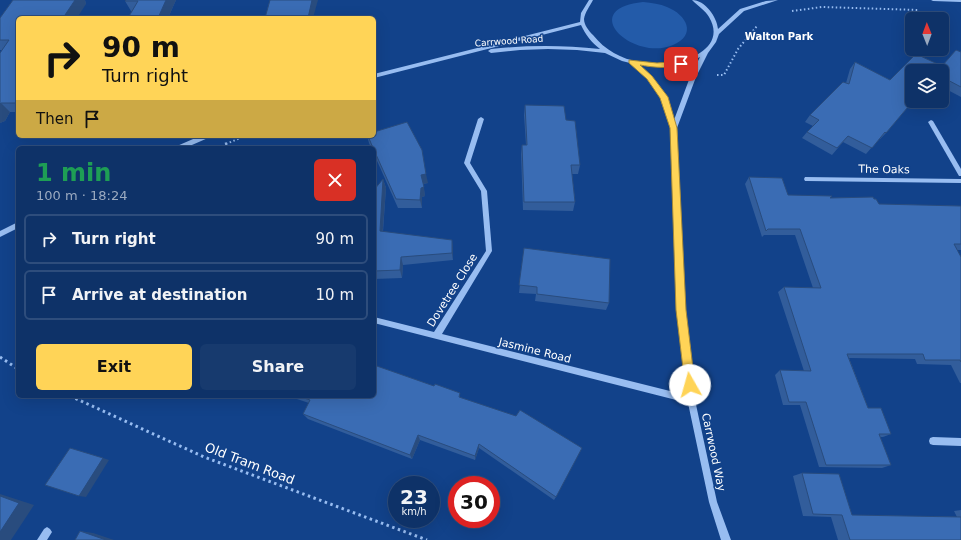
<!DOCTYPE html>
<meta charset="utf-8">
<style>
body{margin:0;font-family:"DejaVu Sans",sans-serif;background:#173a6e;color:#f1f3f6;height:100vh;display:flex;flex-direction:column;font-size:15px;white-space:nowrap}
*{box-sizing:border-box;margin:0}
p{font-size:13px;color:#9baac0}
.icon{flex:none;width:22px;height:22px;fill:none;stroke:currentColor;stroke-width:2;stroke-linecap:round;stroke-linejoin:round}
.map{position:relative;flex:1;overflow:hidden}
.sheet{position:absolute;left:16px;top:146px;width:360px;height:252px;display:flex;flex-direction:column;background:#0e3268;border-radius:6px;box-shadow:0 4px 16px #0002,0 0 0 1px #2e4d7c}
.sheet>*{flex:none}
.hud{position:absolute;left:16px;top:16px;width:360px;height:122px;border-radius:6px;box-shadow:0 4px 16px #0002,0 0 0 1px #2e4d7c;background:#ffd457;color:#111;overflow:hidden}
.needle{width:26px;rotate:359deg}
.fabs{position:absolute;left:905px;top:12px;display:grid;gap:8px}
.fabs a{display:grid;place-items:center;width:44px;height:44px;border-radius:6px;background:#0e3268;box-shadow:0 4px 16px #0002,0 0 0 1px #2e4d7c;font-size:20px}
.speed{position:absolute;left:388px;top:476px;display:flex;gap:8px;font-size:20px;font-weight:700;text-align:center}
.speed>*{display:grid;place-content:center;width:52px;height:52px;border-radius:50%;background:#0e3268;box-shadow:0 4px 16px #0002,0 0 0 1px #2e4d7c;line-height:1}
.speed small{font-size:10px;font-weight:400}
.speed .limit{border:6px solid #d22;background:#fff;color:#111}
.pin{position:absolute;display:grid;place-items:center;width:34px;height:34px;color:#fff;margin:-17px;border-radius:8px;box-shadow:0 2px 6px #0006}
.me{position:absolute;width:44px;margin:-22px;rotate:353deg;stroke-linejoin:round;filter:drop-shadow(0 0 3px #0008)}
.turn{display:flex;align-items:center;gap:14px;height:84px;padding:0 20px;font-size:18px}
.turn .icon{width:52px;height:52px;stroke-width:2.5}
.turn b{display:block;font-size:28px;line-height:34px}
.then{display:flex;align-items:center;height:38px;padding:0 20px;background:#0003;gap:8px;font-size:15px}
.round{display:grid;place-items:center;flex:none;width:42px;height:42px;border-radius:6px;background:#173a6e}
.summary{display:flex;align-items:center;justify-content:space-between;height:68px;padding:0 20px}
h1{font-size:24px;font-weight:800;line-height:30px;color:#1e9e55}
.action{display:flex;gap:8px;margin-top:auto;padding:8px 20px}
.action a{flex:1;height:46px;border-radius:6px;background:#ffd457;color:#111;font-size:16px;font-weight:800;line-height:46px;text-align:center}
.action a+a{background:#173a6e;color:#f1f3f6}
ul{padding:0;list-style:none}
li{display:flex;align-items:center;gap:12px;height:50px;margin:0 8px 6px;padding:0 12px;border:2px solid #2e4d7c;border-radius:6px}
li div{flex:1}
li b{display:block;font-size:15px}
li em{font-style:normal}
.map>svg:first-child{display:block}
</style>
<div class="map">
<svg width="961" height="540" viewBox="0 0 961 540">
<rect width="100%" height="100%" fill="#12428a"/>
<path fill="#235ba9" d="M643,2C652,3 660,4 667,7C687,15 697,35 673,45C633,62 576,9 643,2Z"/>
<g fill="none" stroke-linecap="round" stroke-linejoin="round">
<g stroke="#98bdf1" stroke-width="2" stroke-dasharray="1.5 2.5" stroke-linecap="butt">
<polyline points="792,11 822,7 919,10"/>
<polyline points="717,75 724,75 738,49 757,26"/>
<polyline points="226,144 245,136"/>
</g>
<polyline stroke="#98bdf1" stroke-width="2.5" stroke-dasharray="2 3" stroke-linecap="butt" points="225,144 228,143"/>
<g stroke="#98bdf1" stroke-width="3" stroke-dasharray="2.5 3.5" stroke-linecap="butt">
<polyline points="0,357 18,369"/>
<polyline points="70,396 204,457 427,540"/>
</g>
<g fill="#98bdf1" fill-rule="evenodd">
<path d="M589,0H593C590,6 585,12 584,19C584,25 589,31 593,35C605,50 621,59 640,62C650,64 663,64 673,63C696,59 725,44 709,17C705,10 698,6 692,0C705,0 717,17 718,29L740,9L766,1L778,0L744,11L719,34L716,42L708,53L696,77L677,128L685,310L695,400L717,502L731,540H721L709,502L688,403L374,323V317L434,332L486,251L481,191L464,163L478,119L481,117L484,119L470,163L487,191L492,251L442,334L686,395L677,310L671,128L661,98L647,79L630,63L622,61L605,53L577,50L548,49L520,50L491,53L488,51L491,49C527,45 563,45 600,49C592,43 585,34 581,25L374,78V74L580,22L581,13ZM700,57L690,77L674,120L666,96L651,77L639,65C660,69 680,67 700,57Z"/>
<polygon points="931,0 961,0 961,2 933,1"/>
<polygon points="931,120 933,121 961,169 961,176 959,176 928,122"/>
<polygon points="200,136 209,136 208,138 185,148 176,148 177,146"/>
<polygon points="805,177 961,179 961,183 807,181 805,181 804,179"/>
<polygon points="18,222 18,228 0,237 0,231"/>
<polygon points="933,437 961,438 961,446 933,445 930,444 929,441 930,438"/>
<polygon points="47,527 50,529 52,532 47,540 37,540 44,529"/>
</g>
</g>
<g fill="#325d9b">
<polygon points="13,0 85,0 86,4 18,18 18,112 10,112 5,121 0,123 2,50 0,50 0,18"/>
<polygon points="126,0 176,0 168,18 128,18 132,11 131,11 125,1"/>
<polygon points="956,50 961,52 961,97 942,87 942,71 912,71 912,101 913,101 886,133 880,139 879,139 866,154 843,142 832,155 802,138 807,132 813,126 805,122 810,115 843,82 846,83 850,69 855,62 890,80 916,54 942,66"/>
<polygon points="525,105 566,120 580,165 578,174 572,174 575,202 573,211 523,210 521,154 522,145 526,145 524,115"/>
<polygon points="367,136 374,136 428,183 423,184 425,196 422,197 422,208 398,208 374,154 374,148 371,148 369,143"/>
<polygon points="749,177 788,195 830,198 874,199 879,204 961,206 961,250 957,250 961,257 961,383 960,383 951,365 917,364 915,359 849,358 868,408 891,434 883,437 880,437 891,465 882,468 819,467 800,405 783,405 775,375 780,370 804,371 778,292 784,287 813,288 795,235 764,235 762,237 745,184"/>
<polygon points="383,179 386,188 383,232 452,240 453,260 403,265 402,278 374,279 374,190"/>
<polygon points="524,248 609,303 606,310 535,301 536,294 519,293"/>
<polygon points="434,386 460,393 460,397 556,497 554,500 479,448 475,460 420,440 412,459 308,419 303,414 309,403 288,396 374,396"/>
<polygon points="802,473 852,515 957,517 954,511 961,510 961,540 838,540 831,517 803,516 793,476"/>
</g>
<g fill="#294c7e">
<polygon points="75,0 85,0 86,4 77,18 63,18"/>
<polygon points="166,0 176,0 168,18 158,18"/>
<polygon points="312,0 318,0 313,18 308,18"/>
<polygon points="1,103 10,112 5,121 0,123 0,104"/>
<polygon points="426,174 428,183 423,184 421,175"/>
<polygon points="383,179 386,188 382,240 380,231"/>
<polygon points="424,187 425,196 422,197 422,208 420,200 421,188"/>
<polygon points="452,240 453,248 453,260 452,253"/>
<polygon points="401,257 403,265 402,278 400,270"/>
<polygon points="418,435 420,440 412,459 410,455"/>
<polygon points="479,444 479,448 475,460 475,456"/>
<polygon points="103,458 109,460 86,497 79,496"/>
<polygon points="0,494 34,505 11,540 0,540"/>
<polygon points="80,531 93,533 114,540 106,540"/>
</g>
<g fill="#3a6cb4" stroke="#294c7e">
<polygon points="13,0 75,0 63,18 18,18 18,103 1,103 0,104 0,53 9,40 0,40 0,18"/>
<polygon points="126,0 166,0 158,18 128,18 138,1 125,1"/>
<polygon points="270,0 312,0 308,18 265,18"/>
<polygon points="956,50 961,52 961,87 942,77 942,71 912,71 912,101 913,101 886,133 885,132 872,148 848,136 837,148 807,132 819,120 810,115 843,82 849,84 855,62 890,80 916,54 942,66"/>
<polygon points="525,105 564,106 566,120 575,121 580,165 571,165 575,202 524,202 522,145 527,145"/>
<polygon points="407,122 422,150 426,174 421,175 424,187 421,188 420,200 396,199 374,150 374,148 373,148 368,136 374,136 374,132"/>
<polygon points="749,177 782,178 788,195 832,196 830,198 873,197 874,199 876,199 879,204 961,206 961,244 954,244 961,257 961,362 960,360 925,360 923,354 847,354 868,408 881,408 891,434 879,434 891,465 826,465 806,402 789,402 780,370 811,371 784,287 821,288 800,229 768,229 766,231"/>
<polygon points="383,179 380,231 452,240 452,253 401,257 400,270 374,271 374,190"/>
<polygon points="524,248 610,259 609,303 537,294 537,287 519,285"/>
<polygon points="374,365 434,386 435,384 460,393 459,397 516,416 520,410 582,448 556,497 479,444 475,456 418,435 410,455 303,414 310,400 298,396 374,396"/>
<polygon points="70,448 103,458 79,496 45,485"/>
<polygon points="802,473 839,474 852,515 961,517 961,540 850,540 842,515 813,514"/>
<polygon points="0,496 19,503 0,532"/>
<polygon points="80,531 106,540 75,540"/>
</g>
<path fill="#ffd457" stroke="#a68a39" d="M629,60L657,63L681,61L684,64C676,70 650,67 640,65L652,76L668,97L677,128L686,310L695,385L693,389L690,390L686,389L685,385L676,310L670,128L660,98L647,79L629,63Z"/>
<g text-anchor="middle" stroke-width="3" stroke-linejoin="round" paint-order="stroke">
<g font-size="9" fill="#fff" stroke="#12428a">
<text transform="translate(509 41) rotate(-4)" y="3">Carrwood Road</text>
</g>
<g font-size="10" font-weight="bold" fill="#fff" stroke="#12428a">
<text x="779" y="40">Walton Park</text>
</g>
<g font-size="11" fill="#fff" stroke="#12428a">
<text transform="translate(884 169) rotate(1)" y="4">The Oaks</text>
<text transform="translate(452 290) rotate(-58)" y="4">Dovetree Close</text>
<text transform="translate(535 350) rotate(14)" y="4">Jasmine Road</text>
<text transform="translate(714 452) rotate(78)" y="4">Carrwood Way</text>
</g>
<g font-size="13" fill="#fff" stroke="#12428a">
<text transform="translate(250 463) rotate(21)" y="5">Old Tram Road</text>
</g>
</g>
</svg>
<div class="fabs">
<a><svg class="needle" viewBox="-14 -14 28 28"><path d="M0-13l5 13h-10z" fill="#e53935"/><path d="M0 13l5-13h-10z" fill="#9baac0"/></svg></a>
<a><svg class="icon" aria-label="layers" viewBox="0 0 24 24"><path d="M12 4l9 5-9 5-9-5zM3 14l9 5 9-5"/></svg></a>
</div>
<div class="speed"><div>23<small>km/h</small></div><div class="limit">30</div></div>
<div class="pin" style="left:681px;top:64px;background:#d93025"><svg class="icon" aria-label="arrive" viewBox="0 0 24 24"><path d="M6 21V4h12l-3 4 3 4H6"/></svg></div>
<svg class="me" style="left:690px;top:385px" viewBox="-20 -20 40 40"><circle r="19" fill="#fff"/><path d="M0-13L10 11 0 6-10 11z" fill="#ffd457"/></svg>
<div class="hud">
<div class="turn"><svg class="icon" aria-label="right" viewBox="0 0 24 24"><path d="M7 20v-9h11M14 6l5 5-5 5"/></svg><div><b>90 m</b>Turn right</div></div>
<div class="then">Then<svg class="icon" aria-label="arrive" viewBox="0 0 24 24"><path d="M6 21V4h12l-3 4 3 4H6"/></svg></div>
</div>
<section class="sheet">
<div class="summary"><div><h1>1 min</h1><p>100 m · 18:24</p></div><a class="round" style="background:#d93025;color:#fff"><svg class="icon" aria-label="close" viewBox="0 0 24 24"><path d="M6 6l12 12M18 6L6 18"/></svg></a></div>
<ul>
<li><svg class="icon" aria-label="right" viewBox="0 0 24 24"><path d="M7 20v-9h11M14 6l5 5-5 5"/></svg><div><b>Turn right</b></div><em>90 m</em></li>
<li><svg class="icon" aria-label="arrive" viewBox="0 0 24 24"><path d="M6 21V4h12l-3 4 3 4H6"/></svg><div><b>Arrive at destination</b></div><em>10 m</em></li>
</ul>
<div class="action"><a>Exit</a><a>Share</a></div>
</section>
</div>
